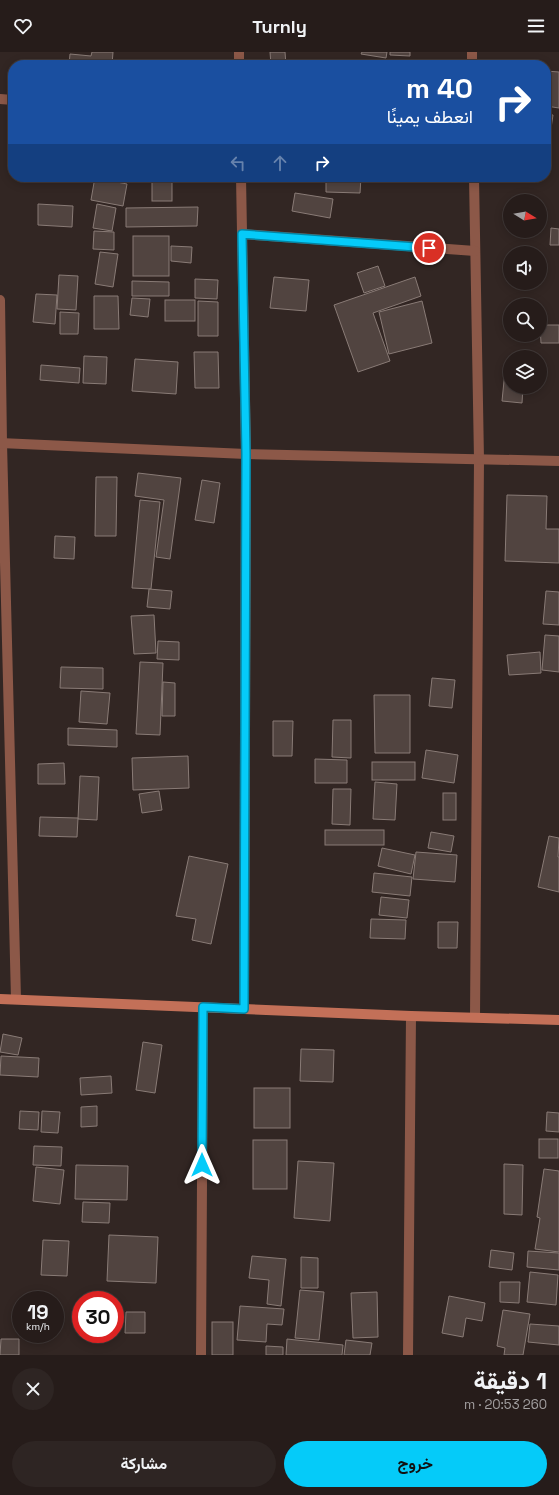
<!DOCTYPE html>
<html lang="ar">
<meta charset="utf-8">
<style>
body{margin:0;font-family:"Space Grotesk",Vazirmatn,sans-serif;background:#2e2523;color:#f1f3f6;direction:rtl;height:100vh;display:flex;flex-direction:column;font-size:15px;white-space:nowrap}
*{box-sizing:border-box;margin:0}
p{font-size:13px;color:#a4a1a2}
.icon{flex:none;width:22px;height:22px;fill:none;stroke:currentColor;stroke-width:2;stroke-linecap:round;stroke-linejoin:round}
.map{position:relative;height:1303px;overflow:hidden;direction:ltr}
.sheet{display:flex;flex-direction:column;background:#261c1a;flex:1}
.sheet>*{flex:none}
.guide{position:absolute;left:8px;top:8px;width:543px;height:122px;border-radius:16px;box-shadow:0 2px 10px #0003,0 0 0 1px #423a39;direction:rtl;background:#1a4fa0;color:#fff;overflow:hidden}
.needle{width:26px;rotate:101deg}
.fabs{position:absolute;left:503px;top:142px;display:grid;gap:8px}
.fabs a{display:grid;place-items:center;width:44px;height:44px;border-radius:50%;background:#261c1a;box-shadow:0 2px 10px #0003,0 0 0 1px #423a39;font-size:20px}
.speed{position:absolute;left:12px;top:1239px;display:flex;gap:8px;font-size:20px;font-weight:700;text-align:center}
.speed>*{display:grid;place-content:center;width:52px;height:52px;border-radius:50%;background:#261c1a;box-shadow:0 2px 10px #0003,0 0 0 1px #423a39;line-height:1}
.speed small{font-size:10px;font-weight:400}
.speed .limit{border:6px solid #d22;background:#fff;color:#111}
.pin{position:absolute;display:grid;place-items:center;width:34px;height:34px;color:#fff;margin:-17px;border:2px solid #fff;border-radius:50%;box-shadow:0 1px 4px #0007}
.me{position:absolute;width:44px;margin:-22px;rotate:0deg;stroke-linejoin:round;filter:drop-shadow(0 0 3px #0008)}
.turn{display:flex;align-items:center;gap:14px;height:84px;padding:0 12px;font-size:18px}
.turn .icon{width:52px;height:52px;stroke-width:2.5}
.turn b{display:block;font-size:28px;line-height:34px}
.lanes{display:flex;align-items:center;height:38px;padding:0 12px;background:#0003;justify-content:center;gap:20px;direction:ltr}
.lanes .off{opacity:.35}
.round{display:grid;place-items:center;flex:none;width:42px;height:42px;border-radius:21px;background:#2e2523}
.overview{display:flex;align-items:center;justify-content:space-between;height:68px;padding:0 12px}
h1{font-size:24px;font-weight:700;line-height:30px}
.action{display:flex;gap:8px;margin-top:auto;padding:8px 12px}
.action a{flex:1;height:46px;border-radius:24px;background:#05cbf9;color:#111;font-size:16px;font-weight:700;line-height:46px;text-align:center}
.action a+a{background:#2e2523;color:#f1f3f6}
header{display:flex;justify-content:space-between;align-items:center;height:52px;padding:0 12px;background:#261c1a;font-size:18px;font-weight:700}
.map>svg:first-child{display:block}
</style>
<header><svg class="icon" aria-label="menu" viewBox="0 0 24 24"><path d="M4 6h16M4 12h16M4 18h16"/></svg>Turnly<svg class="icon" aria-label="heart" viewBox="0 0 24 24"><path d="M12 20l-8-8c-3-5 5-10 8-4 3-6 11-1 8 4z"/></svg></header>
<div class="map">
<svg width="559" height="1303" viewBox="0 0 559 1303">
<rect width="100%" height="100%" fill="#322623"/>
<g fill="#514440" stroke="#897b76">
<polygon points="92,0 113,0 112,13 69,13 70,2 91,4"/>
<polygon points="270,0 285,0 286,13 271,13"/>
<polygon points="362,0 387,0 386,6 361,2"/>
<polygon points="390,0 410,0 410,4 390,3"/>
<polygon points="546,19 559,20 559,56 546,54"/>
<polygon points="546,62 553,63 550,83 546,83"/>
<polygon points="95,125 113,125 112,129 127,132 123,154 91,148"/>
<rect x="152" y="125" width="20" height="24"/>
<polygon points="326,125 361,125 360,141 326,140"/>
<polygon points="295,141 333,147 330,166 292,159"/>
<polygon points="38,152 73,154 72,175 38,173"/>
<polygon points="97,152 116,156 112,179 93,176"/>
<polygon points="198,155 197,174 126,175 126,156"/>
<polygon points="551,176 559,177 559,193 550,193"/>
<polygon points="94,179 114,180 114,198 93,197"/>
<rect x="133" y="184" width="36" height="40"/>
<polygon points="171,194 192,195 191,211 171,209"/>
<polygon points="100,200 118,202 113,235 95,232"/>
<polygon points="378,214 385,234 364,241 357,221"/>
<polygon points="59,223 78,224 76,258 57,257"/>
<polygon points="274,225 309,228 306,259 270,256"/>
<polygon points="415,225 421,244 373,261 390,309 358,320 334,253"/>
<polygon points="195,227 218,228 217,247 195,246"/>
<polygon points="132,229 169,230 169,244 132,244"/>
<polygon points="36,242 57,243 55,272 33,270"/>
<polygon points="94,244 118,244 119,277 94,277"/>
<polygon points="132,246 150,247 148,265 130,263"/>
<rect x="165" y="248" width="30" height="21"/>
<polygon points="198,249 218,250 218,284 198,284"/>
<polygon points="422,249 432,291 389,302 379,260"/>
<polygon points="60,260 79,261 78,282 60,282"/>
<polygon points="540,273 559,273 559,291 541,291"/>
<polygon points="194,300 218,300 219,336 195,336"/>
<polygon points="84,304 107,305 106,332 83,331"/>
<polygon points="135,307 178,310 176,342 132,339"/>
<polygon points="506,309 510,310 510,335 523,335 522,351 502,349"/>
<polygon points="41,313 80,316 79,331 40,328"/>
<polygon points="138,421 181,426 170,507 156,505 164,448 135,444"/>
<polygon points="96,425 117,425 116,484 95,484"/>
<polygon points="202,428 220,431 214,471 195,468"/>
<polygon points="507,443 547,444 546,477 559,477 559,511 505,509"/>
<polygon points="140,448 160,450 151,537 132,536"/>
<polygon points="55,484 75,485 74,507 54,506"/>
<polygon points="149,537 172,539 170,557 147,555"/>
<polygon points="546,539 559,540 559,573 543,572"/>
<polygon points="154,563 156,601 134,602 131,564"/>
<polygon points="545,583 559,584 559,620 542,618"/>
<polygon points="158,589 179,590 179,608 157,607"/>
<polygon points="540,600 541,621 509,623 507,603"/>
<polygon points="140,610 163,611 160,683 136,682"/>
<polygon points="61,615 103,616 103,637 60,636"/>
<polygon points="432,626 455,628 452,656 429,654"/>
<polygon points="163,630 175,631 175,664 162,664"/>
<polygon points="81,639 110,641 107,672 79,670"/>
<polygon points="374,643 410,643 410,701 375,701"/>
<polygon points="333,668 351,668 351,706 332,705"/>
<polygon points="273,669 293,669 292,704 273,704"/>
<polygon points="68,676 117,678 117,695 68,693"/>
<polygon points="426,698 458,703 454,731 422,726"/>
<polygon points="188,704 189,736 133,738 132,706"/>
<polygon points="315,707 347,708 347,731 315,731"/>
<rect x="372" y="710" width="43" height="18"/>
<polygon points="64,711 65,732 38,732 38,712"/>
<polygon points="80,724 99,725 97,768 78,767"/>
<polygon points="375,730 397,732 395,768 373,767"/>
<polygon points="333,737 351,737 350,773 332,772"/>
<polygon points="159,739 162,758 142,761 139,742"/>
<rect x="443" y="741" width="13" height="27"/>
<polygon points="40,765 78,766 77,785 39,784"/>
<rect x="325" y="778" width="59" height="15"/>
<polygon points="431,780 454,784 451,800 428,796"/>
<polygon points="549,784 559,786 558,805 559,805 559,840 538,835"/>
<polygon points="382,796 415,803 411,822 378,814"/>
<polygon points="416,800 457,803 455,830 413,827"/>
<polygon points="189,804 228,812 211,892 192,888 196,867 176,864"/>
<polygon points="374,821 412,825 410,844 372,840"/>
<polygon points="381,845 409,848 407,866 379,863"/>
<polygon points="371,867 406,868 405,887 370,886"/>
<polygon points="438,870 458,870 457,896 438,896"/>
<polygon points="3,982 22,986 18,1003 0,1000"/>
<polygon points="143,990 162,993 155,1041 136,1038"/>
<polygon points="301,997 334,998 333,1030 300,1029"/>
<polygon points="1,1004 39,1006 38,1025 0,1023"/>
<polygon points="111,1024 112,1041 81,1043 80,1026"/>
<rect x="254" y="1036" width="36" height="40"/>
<polygon points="97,1054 97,1074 81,1075 81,1055"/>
<polygon points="20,1059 39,1060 38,1078 19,1077"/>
<polygon points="42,1059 60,1060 58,1081 41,1080"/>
<polygon points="547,1060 559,1061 559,1080 546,1079"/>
<rect x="539" y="1087" width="19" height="19"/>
<rect x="253" y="1088" width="34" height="49"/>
<polygon points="34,1094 62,1095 61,1114 33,1113"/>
<polygon points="298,1109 334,1111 330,1169 294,1166"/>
<polygon points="504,1112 523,1113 522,1163 504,1162"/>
<polygon points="76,1113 128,1114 127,1148 75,1147"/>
<polygon points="36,1115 64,1118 60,1152 33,1149"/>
<polygon points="544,1117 559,1119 559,1200 535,1197 540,1166 537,1165"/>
<polygon points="83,1150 110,1151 109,1171 82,1170"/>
<polygon points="109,1183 158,1185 156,1231 107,1229"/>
<polygon points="43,1188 69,1189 67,1224 41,1223"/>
<polygon points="491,1198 514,1201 512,1218 489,1215"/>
<polygon points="528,1199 559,1201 559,1218 527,1215"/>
<polygon points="252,1204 286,1207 281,1254 267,1252 269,1228 249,1226"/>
<polygon points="301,1205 318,1206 318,1236 301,1236"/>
<polygon points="530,1220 558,1223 556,1253 527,1250"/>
<polygon points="500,1230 520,1230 519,1251 500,1250"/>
<polygon points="300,1238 324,1240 319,1288 295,1286"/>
<polygon points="377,1240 378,1285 353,1286 351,1241"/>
<polygon points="449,1244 485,1251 482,1269 466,1266 463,1285 442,1281"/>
<polygon points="240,1254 284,1257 282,1273 267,1272 266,1290 237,1288"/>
<polygon points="503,1258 530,1262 523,1303 504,1303 505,1296 497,1294"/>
<polygon points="126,1260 145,1260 145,1281 125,1281"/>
<rect x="212" y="1270" width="21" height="33"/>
<polygon points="530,1272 559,1274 559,1293 528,1290"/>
<polygon points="1,1287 19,1287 19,1303 0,1303"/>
<polygon points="287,1287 343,1293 342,1303 286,1303"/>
<polygon points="346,1288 372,1291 370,1303 344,1303"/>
<polygon points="266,1294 283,1295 283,1303 266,1303"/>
</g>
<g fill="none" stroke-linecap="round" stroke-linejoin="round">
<g stroke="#8c5848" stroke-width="10">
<polyline points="239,0 239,13"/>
<polyline points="472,0 472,13"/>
<polyline points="0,47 13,48"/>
<polyline points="241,125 246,402 244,957"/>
<polyline points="474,125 479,407 475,965"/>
<polyline points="242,182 475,199"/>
<polyline points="0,248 2,391 16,947"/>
<polyline points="0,391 246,402 559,409"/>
<polyline points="201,1303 203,955"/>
<polyline points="408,1303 411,964"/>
</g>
<polyline stroke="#c37058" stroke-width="10" points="0,947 411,964 559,968"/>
</g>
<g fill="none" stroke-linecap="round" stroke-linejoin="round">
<g stroke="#0384a2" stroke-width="10">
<polyline id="route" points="202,1113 203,955 244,957 246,402 242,182 429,196"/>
</g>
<use href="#route" stroke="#05cbf9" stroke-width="7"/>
</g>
</svg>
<div class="fabs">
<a><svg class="needle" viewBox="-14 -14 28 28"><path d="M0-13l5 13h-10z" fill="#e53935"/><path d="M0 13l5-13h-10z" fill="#a4a1a2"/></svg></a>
<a><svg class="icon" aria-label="sound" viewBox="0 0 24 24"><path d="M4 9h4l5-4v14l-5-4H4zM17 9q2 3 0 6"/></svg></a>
<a><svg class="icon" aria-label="search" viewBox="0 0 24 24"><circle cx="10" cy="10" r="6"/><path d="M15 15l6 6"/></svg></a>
<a><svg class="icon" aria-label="layers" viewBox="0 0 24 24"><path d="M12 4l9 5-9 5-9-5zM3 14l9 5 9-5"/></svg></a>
</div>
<div class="speed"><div>19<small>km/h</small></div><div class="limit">30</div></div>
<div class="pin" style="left:429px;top:196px;background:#d93025"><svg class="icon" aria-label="arrive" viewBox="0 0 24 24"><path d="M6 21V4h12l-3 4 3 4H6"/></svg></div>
<svg class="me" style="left:202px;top:1113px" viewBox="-20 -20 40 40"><path d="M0-17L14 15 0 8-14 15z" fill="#05cbf9" stroke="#fff" stroke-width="4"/></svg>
<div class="guide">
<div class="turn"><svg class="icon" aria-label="right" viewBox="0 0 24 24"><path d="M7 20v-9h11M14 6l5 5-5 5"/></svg><div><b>40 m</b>انعطف يمينًا</div></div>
<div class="lanes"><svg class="icon off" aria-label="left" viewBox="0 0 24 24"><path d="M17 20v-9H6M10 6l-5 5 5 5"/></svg><svg class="icon off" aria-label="ahead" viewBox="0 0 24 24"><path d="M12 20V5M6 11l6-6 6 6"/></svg><svg class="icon" aria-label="right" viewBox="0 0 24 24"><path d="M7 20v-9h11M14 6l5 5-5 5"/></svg></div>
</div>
</div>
<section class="sheet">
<div class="overview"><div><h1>1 دقيقة</h1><p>260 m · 20:53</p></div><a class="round"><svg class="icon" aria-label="close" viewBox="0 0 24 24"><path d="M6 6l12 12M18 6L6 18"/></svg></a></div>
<div class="action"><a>خروج</a><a>مشاركة</a></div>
</section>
